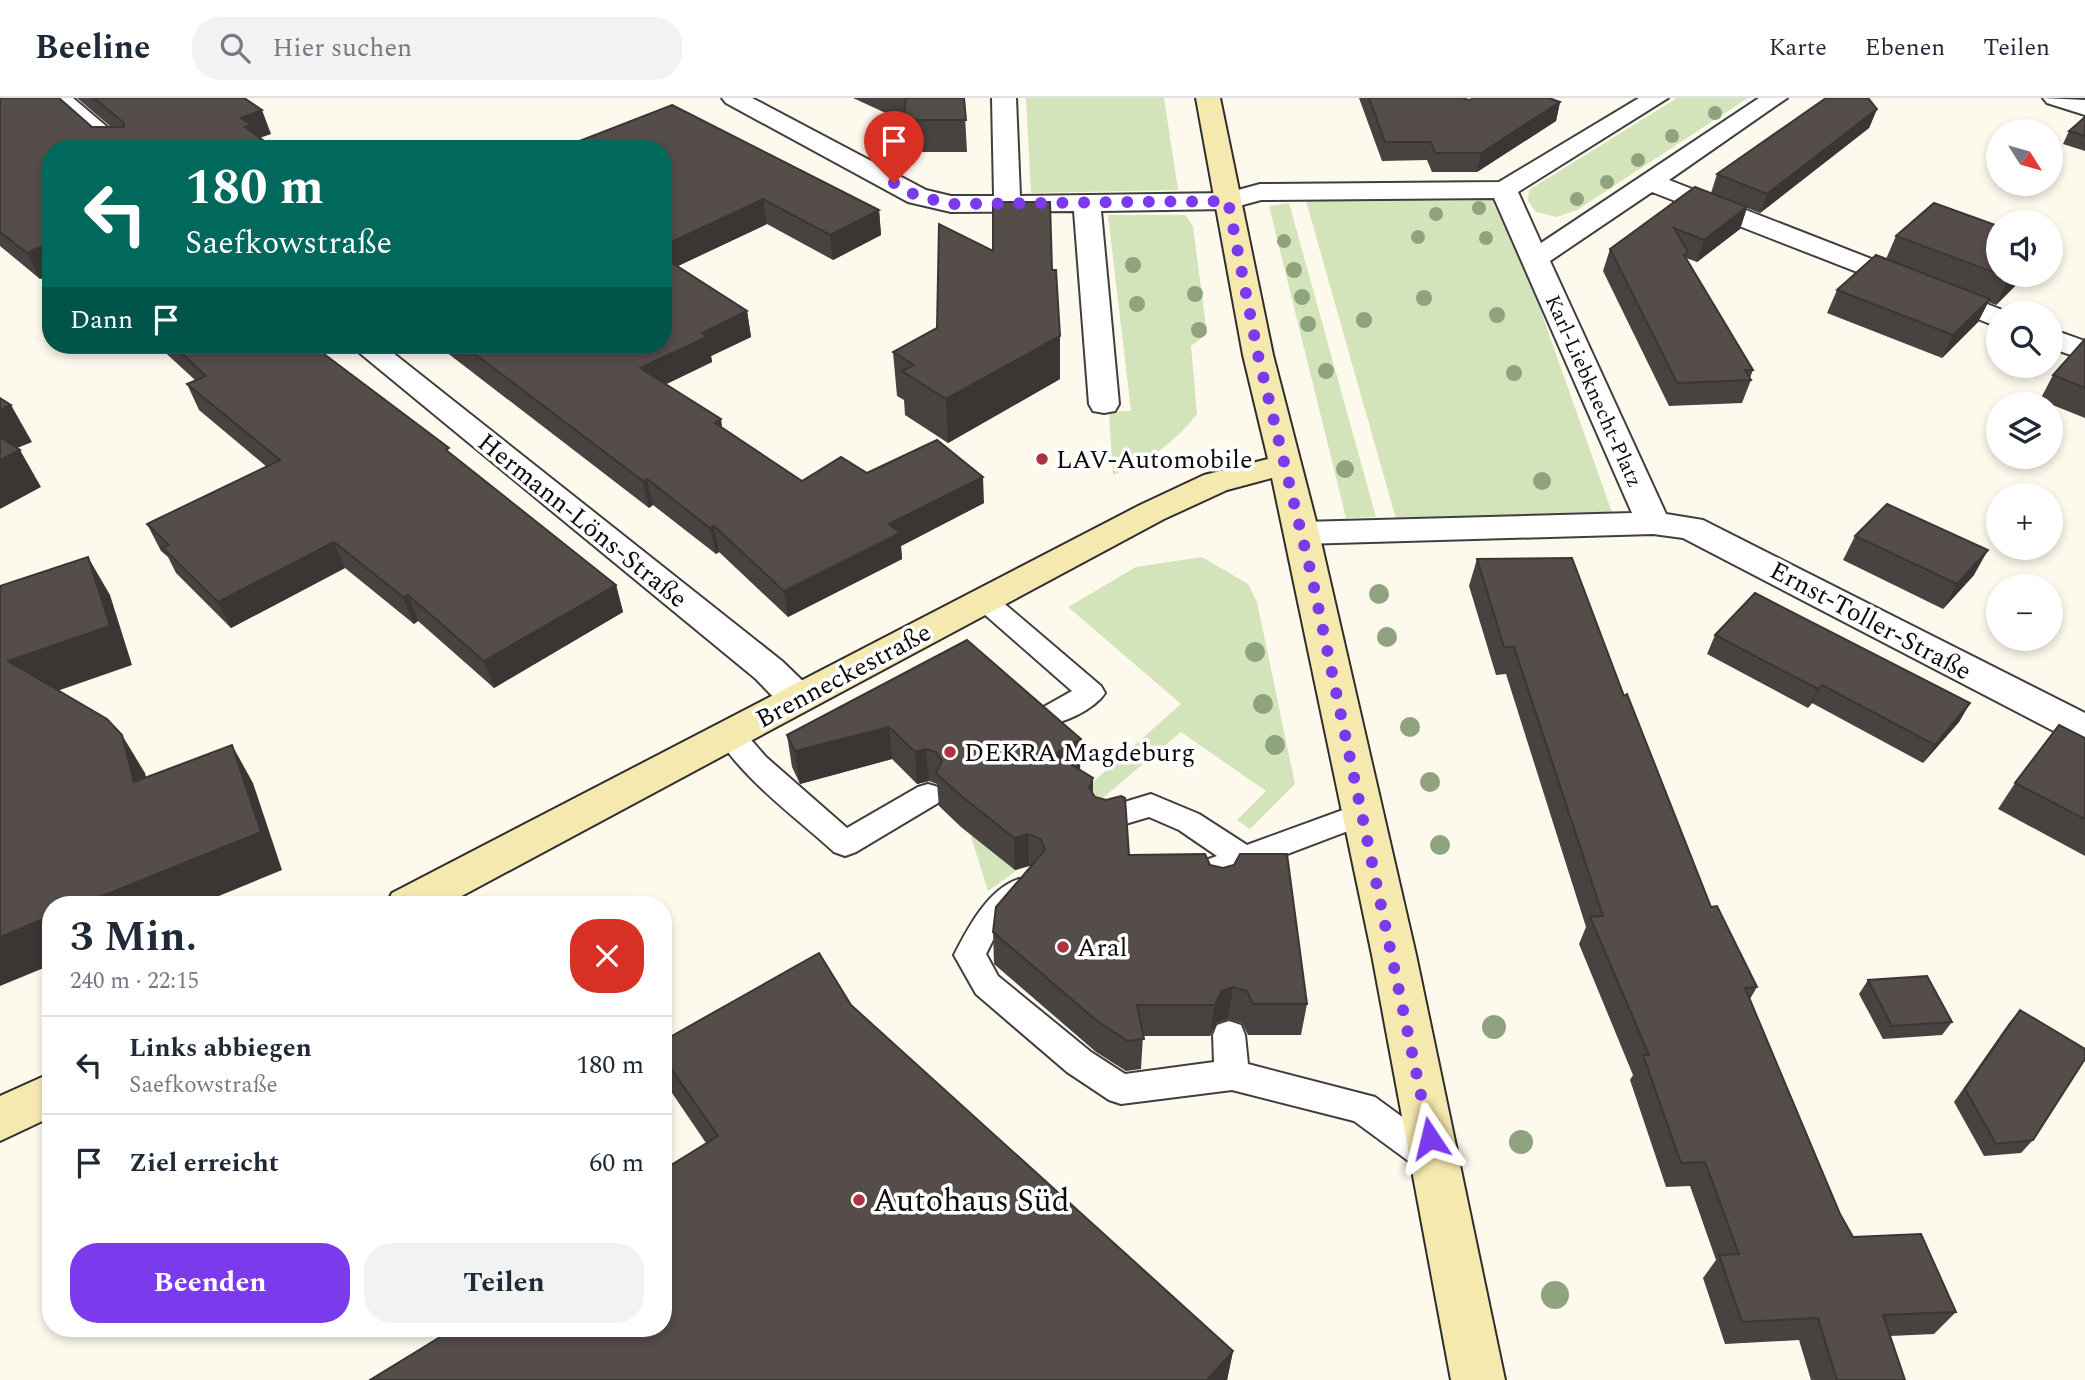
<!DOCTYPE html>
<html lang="de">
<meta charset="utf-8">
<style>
body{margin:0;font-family:Spectral,serif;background:#f2f2f3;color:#1f2937;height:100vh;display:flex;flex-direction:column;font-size:26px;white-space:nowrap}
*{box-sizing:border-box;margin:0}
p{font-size:23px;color:#747a83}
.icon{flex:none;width:38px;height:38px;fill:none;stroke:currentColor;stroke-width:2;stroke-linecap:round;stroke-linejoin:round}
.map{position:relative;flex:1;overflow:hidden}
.details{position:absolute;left:42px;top:798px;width:630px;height:441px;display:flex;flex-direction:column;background:#fff;border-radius:28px;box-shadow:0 4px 10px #0003}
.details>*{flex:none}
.banner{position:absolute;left:42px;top:42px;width:630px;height:214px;border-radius:28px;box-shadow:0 4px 10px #0003;background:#00695c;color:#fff;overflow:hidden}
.needle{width:46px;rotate:127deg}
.tools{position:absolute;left:1986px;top:21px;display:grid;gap:14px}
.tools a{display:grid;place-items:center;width:77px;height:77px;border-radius:50%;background:#fff;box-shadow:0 4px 10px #0003;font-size:35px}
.pin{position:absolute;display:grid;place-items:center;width:60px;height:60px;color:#fff;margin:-72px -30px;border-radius:50% 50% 50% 0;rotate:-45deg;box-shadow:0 0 7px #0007}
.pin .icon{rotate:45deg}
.me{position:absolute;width:77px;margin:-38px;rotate:350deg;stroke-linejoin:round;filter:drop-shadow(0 0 5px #0008)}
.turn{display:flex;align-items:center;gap:24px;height:147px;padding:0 28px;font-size:32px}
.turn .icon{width:91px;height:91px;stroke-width:2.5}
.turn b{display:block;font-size:49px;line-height:60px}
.then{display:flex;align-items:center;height:66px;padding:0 28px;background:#0003;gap:14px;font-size:26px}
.round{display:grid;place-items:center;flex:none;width:74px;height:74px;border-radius:28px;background:#f2f2f3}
.overview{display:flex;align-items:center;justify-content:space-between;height:119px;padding:0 28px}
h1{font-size:42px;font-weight:700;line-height:52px}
.action{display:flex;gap:14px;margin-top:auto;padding:14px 28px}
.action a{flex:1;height:80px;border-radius:28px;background:#7c3aed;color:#fff;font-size:28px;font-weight:700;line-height:80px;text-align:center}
.action a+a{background:#f2f2f3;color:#1f2937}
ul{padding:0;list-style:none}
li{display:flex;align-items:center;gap:21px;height:98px;padding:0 28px;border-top:2px solid #e0e1e3}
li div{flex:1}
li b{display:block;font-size:26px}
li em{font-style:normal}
header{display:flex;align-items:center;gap:42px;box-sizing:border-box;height:98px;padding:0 35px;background:#fff;border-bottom:2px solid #e0e1e3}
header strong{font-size:33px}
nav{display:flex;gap:38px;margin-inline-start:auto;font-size:24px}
.search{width:490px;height:63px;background:#f2f2f3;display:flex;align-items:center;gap:18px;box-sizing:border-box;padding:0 24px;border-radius:28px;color:#747a83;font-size:26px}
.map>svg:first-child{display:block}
</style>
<header>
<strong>Beeline</strong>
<div class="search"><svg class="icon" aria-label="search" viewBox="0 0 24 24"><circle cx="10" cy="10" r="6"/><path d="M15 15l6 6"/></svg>Hier suchen</div>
<nav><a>Karte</a><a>Ebenen</a><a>Teilen</a></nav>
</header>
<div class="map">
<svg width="2085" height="1282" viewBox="0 0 2085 1282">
<rect width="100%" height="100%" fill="#fdf9ed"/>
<g fill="#d3e4ba">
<polygon points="1026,0 1164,0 1178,92 1031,95"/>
<polygon points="1677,0 1748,0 1577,112 1556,119 1536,114 1528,103 1529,92"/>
<polygon points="1501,100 1614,420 1396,421 1306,103"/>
<polygon points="1289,105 1376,419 1346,420 1269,108"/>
<path d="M1108,117H1185L1193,128L1207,236L1191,248L1197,316C1171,348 1151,361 1113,377L1109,314L1131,313Z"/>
<polygon points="1202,459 1248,486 1257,504 1295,686 1250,731 1237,722 1266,693 1181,634 1016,773 988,793 971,739 1080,674 1093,684 1181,606 1068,509 1136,469"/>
</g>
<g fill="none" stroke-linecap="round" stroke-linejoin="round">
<g stroke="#3f3f3f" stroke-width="4">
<g id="lane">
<path d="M984,493L993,496L1101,588L1105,595C1095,611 1058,630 1040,625L1036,618L1040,611L1072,593L975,508L971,502L975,496Z"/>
<path d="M730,626L740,629L766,659L847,730L918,689L928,686L938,689L942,697L938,705L856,754L845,758L834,754C797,720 741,680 716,636L720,629Z"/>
<path d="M1151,696L1199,716L1247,747L1362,705L1372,708L1377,716L1372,724L1232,777L1233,788L1229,797L1218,800L1207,797C1201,785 1200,773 1206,762L1217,758L1179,732L1149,719L1105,732L1095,729L1090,721L1095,713Z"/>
<path d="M1019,781L1030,784L1034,793L993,842L986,856L998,878L1091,954L1125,976L1214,964L1213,937L1217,927L1229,923L1241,927L1245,937L1248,966L1375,999L1446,1051L1451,1062L1446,1073L1434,1078L1422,1073L1354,1023L1232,992L1121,1006L1109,1002L1067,974L976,896L954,857C968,830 988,791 1019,781Z"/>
</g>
</g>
<g stroke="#3f3f3f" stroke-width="4">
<g id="street">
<polygon points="46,0 73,0 133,51 105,51"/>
<polygon points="722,0 752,0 926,92 951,98 994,98 992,0 1016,0 1020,98 1227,95 1260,86 1499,84 1639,0 1668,0 1518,94 1541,145 1759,0 1787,0 1669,82 2010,215 1998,215 1998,228 1988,225 1652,94 1550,163 1666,416 1703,422 2085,615 2085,646 2071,642 1683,440 1653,436 1302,446 1290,443 1285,435 1290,427 1302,424 1632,415 1494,100 1261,102 1228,111 1101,113 1119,306 1115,313 1104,315 1093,313 1089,306 1074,113 951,114 908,104 726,5"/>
<polygon points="2043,0 2085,2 2085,17 2047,5"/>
<polygon points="2051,231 2085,243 2085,262 2051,250"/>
<path d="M350,247H383L782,563L811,591L817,600L811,609C785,617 773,598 756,581Z"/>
</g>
</g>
<g stroke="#2e2e2e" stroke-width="4">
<g id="secondary">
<polygon points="1196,0 1220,0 1273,257 1319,435 1416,857 1505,1282 1451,1282 1372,857 1272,380 1227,392 1164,421 445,807 386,807 392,795 1140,407 1204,377 1268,361 1243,257"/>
<polygon points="51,975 51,1019 0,1043 0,998"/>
</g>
</g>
<use href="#lane" fill="#fff" fill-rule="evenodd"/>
<use href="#street" fill="#fff" fill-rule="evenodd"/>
<use href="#secondary" fill="#f6e9af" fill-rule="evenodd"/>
</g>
<g fill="#8ea37e">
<circle cx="1715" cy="15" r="7"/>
<circle cx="1672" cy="38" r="7"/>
<circle cx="1638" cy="62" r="7"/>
<circle cx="1607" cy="84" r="7"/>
<circle cx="1577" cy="101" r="7"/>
<circle cx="1479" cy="110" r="7"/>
<circle cx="1436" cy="116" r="7"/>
<circle cx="1418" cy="139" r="7"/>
<circle cx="1486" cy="140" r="7"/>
<circle cx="1284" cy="143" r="7"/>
<circle cx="1133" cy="167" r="8"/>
<circle cx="1294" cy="172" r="8"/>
<circle cx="1195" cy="196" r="8"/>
<circle cx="1302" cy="199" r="8"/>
<circle cx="1424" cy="200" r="8"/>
<circle cx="1137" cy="206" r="8"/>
<circle cx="1497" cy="217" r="8"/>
<circle cx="1364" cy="222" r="8"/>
<circle cx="1308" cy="226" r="8"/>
<circle cx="1199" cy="232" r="8"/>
<circle cx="1326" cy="273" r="8"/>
<circle cx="1514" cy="275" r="8"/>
<circle cx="1345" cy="371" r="9"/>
<circle cx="1542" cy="383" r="9"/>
<circle cx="1379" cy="496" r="10"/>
<circle cx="1387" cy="539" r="10"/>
<circle cx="1255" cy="554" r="10"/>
<circle cx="1263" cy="606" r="10"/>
<circle cx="1410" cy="629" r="10"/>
<circle cx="1275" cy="647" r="10"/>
<circle cx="1430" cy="684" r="10"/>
<circle cx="1440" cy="747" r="10"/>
<circle cx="1494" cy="929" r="12"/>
<circle cx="1521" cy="1044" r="12"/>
<circle cx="1555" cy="1197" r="14"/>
</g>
<g fill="#484240">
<polygon points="0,0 92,29 111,29 77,0 246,0 271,36 51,51 51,176 40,181 0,148"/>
<polygon points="853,0 964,0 967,54 905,54 903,23"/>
<polygon points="1359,0 1461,0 1470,2 1560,4 1556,23 1477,74 1432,74 1427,62 1382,63"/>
<polygon points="1877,11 1869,30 1760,115 1747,110 1740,131 1697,164 1686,160 1753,272 1750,280 1751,282 1742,305 1669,308 1603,173 1610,151 1711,95 1717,76"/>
<polygon points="2085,19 2085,53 2063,46 2069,33"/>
<polygon points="663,51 879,112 881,137 833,162 767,126 678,168 747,213 751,239 711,258 712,264 666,286 722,329 802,383 867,375 984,405 901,448 902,461 788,519 719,454 716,456 653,407 649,410 437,247 663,247"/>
<polygon points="1896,138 1998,177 2026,177 1996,207 1988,204 1978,224 1942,260 1827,215 1837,192 1886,161"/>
<polygon points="993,153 1052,172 1060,238 1060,281 948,345 905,317 904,302 897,298 893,254 937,230"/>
<polygon points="2085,241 2085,320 2040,302 2053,277"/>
<polygon points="157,247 312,247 616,487 623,514 494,590 418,523 414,526 345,470 231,530 176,475 168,459 161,453 147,426 267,369 199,312 187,286 195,282"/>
<polygon points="1855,438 1974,477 1943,511 1843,462"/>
<polygon points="1477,461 1624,598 1711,809 1757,889 1750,901 1840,1116 1853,1139 1956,1214 1934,1236 1890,1238 1905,1282 1811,1282 1799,1242 1725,1246 1703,1180 1716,1162 1690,1088 1666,1089 1630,982 1633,977 1579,846 1586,829 1506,576 1496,577 1469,488"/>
<polygon points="1715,537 1970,605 1959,624 1923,665 1812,605 1808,610 1707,556"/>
<polygon points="967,542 1080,672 1093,680 1093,695 1129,757 1210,767 1307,906 1301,937 1248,937 1242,925 1228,921 1216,925 1210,938 1143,938 1141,971 1126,973 1096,954 994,866 993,834 1031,769 1029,768 1015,772 961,729 939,708 937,686 929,683 917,686 892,661 800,686 792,669 787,637"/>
<polygon points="2085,640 2085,758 1998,711 2015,685"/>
<polygon points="1868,882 1952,924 1942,937 1883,941 1859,896"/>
<polygon points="851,907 1233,1253 1227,1282 370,1282 663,1230 706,1045 670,992 663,971 663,943"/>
<polygon points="2020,912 2033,1042 2021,1055 1984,1058 1954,1004 2009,925"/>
</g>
<g fill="#3b3634">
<polygon points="1560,4 1556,23 1477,74 1481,55"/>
<polygon points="1877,11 1869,30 1760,115 1767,96"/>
<polygon points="262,12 271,36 257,41 253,51 241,20"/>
<polygon points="763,101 767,126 663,175 663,148"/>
<polygon points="1747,109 1740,131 1697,164 1704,142"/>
<polygon points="879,112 881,137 833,162 830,137"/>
<polygon points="49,145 51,148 51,176 40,181 27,155"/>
<polygon points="2013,177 2026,177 1996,207 2009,180"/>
<polygon points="1990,201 1978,224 1942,260 1953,237"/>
<polygon points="747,213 751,239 711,258 712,264 646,296 640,270 702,235"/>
<polygon points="1060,238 1060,281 948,345 946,301"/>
<polygon points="11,307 32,344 0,357 0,312"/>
<polygon points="721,321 725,348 715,325"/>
<polygon points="20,352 41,389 0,411 0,362"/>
<polygon points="983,379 984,405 901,448 902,461 788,519 784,493 889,426"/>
<polygon points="647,381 653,407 649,410 643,383"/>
<polygon points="714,428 719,454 716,456 710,430"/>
<polygon points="334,444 345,470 231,530 218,504"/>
<polygon points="1988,452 1974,477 1943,511 1957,486"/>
<polygon points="88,459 110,497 132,567 34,601 8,563"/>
<polygon points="616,487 623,514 494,590 484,563"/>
<polygon points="408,497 418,523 414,526 403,499"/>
<polygon points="1822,587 1812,605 1808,610 1818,591"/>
<polygon points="1970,605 1959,624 1923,665 1935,647"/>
<polygon points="889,629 892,661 800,686 795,653"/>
<polygon points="122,637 145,675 158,722 134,684"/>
<polygon points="1081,641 1080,674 1054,656"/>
<polygon points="232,647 253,685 282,772 197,807 80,807"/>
<polygon points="926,651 929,683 917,686 915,654"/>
<polygon points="1093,680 1092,713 1089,690"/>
<polygon points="1028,736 1029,768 1015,772 1014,740"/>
<polygon points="51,818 51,867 0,888 0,839"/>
<polygon points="1233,889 1228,921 1216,925 1210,938 1215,907 1221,893"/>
<polygon points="1233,1253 1227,1282 1207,1282"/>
</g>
<g fill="#544d4a" stroke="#3b3634" stroke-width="2">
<polygon points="0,0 59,0 92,29 124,29 124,25 94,0 244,0 262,12 241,20 251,27 245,29 275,51 51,51 51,147 49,145 27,155 0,134"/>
<polygon points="906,0 964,0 966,22 903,22"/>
<polygon points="1369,0 1461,0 1470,2 1473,0 1549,0 1560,4 1481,55 1435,55 1431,44 1385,44"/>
<polygon points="1826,0 1868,0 1877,11 1767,96 1717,76"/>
<polygon points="672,7 879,112 830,137 763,101 663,148 663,51 559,51"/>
<polygon points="2085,19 2085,38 2069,33"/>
<polygon points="1695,89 1747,109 1704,142 1674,130 1688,154 1684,157 1753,272 1745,272 1751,282 1677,285 1610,151"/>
<polygon points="993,104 1050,104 1052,172 1056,172 1060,238 946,301 902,273 914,267 893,254 937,230 939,126 993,153"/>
<polygon points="1934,105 1998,128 1998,176 1896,138"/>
<polygon points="1876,157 1990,201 1953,237 1837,192"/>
<polygon points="663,159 747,213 702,235 707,239 640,270 721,321 715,325 802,383 841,359 867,375 937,342 983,379 889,426 900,435 784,493 714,428 710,430 647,381 643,383 463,247 663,247"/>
<polygon points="1999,177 2013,177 2009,180"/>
<polygon points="2085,241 2085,290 2053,277"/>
<polygon points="173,247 312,247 449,350 446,352 616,487 484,563 408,497 403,499 334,444 218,504 162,449 169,447 147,426 280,362 187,286 206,278"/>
<polygon points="0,300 11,307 0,312"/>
<polygon points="0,339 20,352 0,362"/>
<polygon points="1887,406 1988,452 1957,486 1855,438"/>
<polygon points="88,459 110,528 8,563 107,621 122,637 134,684 232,647 261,734 80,807 51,807 51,818 0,839 0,488"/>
<polygon points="1572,460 1624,598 1627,596 1711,809 1717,808 1757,889 1745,890 1840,1116 1853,1139 1921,1136 1956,1214 1883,1217 1905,1282 1837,1282 1818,1220 1742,1224 1719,1157 1739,1156 1705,1064 1681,1065 1643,957 1649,957 1590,819 1603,818 1514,549 1504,549 1477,461"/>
<polygon points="1755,495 1970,605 1935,647 1822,587 1818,591 1715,537"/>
<polygon points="967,542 1081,641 1054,656 1093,680 1089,690 1095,699 1106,702 1121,698 1125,700 1129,757 1205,756 1210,767 1223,770 1234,767 1240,756 1287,756 1307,906 1253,906 1247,893 1233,889 1221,893 1215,907 1137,907 1144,941 1128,943 1097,923 993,834 996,809 1045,752 1041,741 1028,736 1014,740 959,696 936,675 942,663 936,654 926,651 915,654 889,629 795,653 787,637"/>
<polygon points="2059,627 2085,640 2085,721 2015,685"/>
<polygon points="819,855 851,907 1233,1253 1207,1282 370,1282 455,1230 663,1230 663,1072 718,1038 663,959 663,943"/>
<polygon points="1927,878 1952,924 1892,928 1868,882"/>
<polygon points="2020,912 2085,951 2085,961 2033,1042 1996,1046 1965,991"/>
</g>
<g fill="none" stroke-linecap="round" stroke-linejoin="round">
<polyline stroke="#7c3aed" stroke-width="12" stroke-dasharray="0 21.6" points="894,85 917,98 951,106 1228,103 1258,257 1311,475 1430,1040"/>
</g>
<g fill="#ad3343" stroke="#fff" stroke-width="2.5">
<circle cx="1042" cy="361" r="7"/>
<circle cx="950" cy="654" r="7"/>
<circle cx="1063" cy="849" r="7"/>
<circle cx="859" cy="1102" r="7"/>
</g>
<g text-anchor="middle" stroke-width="7" stroke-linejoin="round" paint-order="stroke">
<g font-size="21" fill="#0c0c0c" stroke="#fff">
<text transform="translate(1594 293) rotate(66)" y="7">Karl-Liebknecht-Platz</text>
</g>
<g font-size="26" fill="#0c0c0c" stroke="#fff" text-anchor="start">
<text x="1056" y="370">LAV-Automobile</text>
<text x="964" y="663">DEKRA Magdeburg</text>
<text x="1077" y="858">Aral</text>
</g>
<g font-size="26" fill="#0c0c0c" stroke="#fff">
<text transform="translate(583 422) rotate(39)" y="9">Hermann-Löns-Straße</text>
<text transform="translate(1871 522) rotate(28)" y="9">Ernst-Toller-Straße</text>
<text transform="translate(843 577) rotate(-28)" y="9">Brenneckestraße</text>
</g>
<g font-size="32" fill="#0c0c0c" stroke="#fff" text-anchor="start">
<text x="873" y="1113">Autohaus Süd</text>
</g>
</g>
</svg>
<div class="tools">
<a><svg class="needle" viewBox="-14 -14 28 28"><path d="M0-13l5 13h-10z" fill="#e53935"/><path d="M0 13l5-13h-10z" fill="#747a83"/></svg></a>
<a><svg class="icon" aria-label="sound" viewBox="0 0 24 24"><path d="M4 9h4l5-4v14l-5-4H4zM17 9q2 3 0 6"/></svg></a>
<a><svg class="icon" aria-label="search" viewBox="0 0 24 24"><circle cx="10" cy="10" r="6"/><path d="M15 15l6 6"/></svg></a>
<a><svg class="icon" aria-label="layers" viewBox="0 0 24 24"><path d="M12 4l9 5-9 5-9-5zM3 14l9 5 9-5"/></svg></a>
<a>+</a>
<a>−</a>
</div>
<div class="pin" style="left:894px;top:85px;background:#d93025"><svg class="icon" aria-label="arrive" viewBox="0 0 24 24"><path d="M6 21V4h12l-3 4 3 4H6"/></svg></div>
<svg class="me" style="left:1430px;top:1040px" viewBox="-20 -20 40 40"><path d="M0-17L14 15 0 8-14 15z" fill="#7c3aed" stroke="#fff" stroke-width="4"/></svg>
<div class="banner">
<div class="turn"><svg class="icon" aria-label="left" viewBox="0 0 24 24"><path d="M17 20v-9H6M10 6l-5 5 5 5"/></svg><div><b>180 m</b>Saefkowstraße</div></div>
<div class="then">Dann<svg class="icon" aria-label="arrive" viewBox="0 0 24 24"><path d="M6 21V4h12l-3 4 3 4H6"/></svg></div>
</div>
<section class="details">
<div class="overview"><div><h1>3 Min.</h1><p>240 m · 22:15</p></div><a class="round" style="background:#d93025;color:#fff"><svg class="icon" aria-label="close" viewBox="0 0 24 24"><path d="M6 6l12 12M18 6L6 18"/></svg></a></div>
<ul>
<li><svg class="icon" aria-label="left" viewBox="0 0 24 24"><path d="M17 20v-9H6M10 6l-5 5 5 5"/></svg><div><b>Links abbiegen</b><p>Saefkowstraße</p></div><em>180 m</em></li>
<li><svg class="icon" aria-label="arrive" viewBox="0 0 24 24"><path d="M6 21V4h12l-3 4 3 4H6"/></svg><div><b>Ziel erreicht</b></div><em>60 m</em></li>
</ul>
<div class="action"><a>Beenden</a><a>Teilen</a></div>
</section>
</div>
